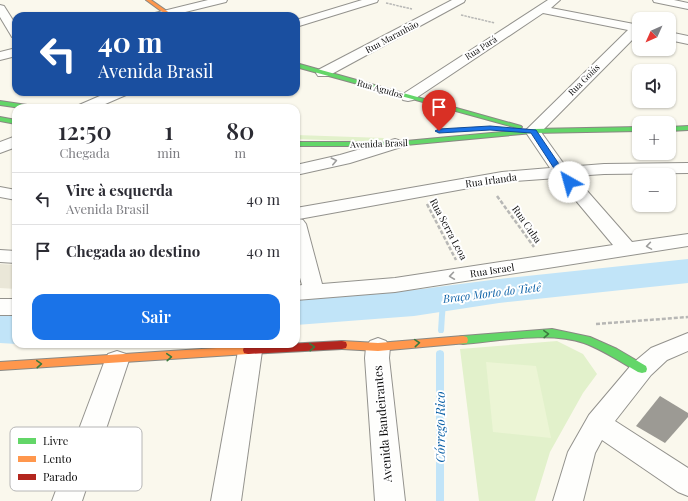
<!DOCTYPE html>
<html lang="pt">
<meta charset="utf-8">
<style>
body{margin:0;font-family:"Playfair Display",serif;background:#f2f2f3;color:#2b2b33;height:100vh;display:flex;flex-direction:column;font-size:15px;white-space:nowrap}
*{box-sizing:border-box;margin:0}
p{font-size:13px;color:#7c7c81}
.icon{flex:none;width:22px;height:22px;fill:none;stroke:currentColor;stroke-width:2;stroke-linecap:round;stroke-linejoin:round}
.map{position:relative;flex:1;overflow:hidden}
.side{position:absolute;left:12px;top:104px;width:288px;height:244px;display:flex;flex-direction:column;background:#fff;border-radius:12px;box-shadow:0 1px 3px #0004}
.side>*{flex:none}
.hud{position:absolute;left:12px;top:12px;width:288px;height:84px;border-radius:12px;box-shadow:0 1px 3px #0004;background:#1a4fa0;color:#fff;overflow:hidden}
.needle{width:26px;rotate:225deg}
.tools{position:absolute;left:632px;top:12px;display:grid;gap:8px}
.tools a{display:grid;place-items:center;width:44px;height:44px;border-radius:8px;background:#fff;box-shadow:0 1px 3px #0004;font-size:20px}
.pin{position:absolute;display:grid;place-items:center;width:34px;height:34px;color:#fff;margin:-41px -17px;border-radius:50% 50% 50% 0;rotate:-45deg;box-shadow:0 0 4px #0007}
.pin .icon{rotate:45deg}
.me{position:absolute;width:44px;margin:-22px;rotate:322deg;stroke-linejoin:round;filter:drop-shadow(0 0 3px #0008)}
.turn{display:flex;align-items:center;gap:14px;height:84px;padding:0 20px;font-size:18px}
.turn .icon{width:52px;height:52px;stroke-width:2.5}
.turn b{display:block;font-size:28px;line-height:34px}
.eta{display:flex;justify-content:space-evenly;align-items:center;height:68px;text-align:center}
.eta b{font-size:24px;font-weight:600;line-height:28px}
.action{display:flex;gap:8px;margin-top:auto;padding:8px 20px}
.action a{flex:1;height:46px;border-radius:12px;background:#1a73e8;color:#fff;font-size:16px;font-weight:600;line-height:46px;text-align:center}
ul{padding:0;list-style:none}
li{display:flex;align-items:center;gap:12px;height:52px;padding:0 20px;border-top:1px solid #e1e1e2}
li div{flex:1}
li b{display:block;font-size:15px}
li em{font-style:normal}
.map>svg:first-child{display:block}
</style>
<div class="map">
<svg width="688" height="501" viewBox="0 0 688 501">
<rect width="100%" height="100%" fill="#faf8ed"/>
<g fill="#e2f1cb">
<polygon points="296,135 384,138 382,142 296,139"/>
<polygon points="557,341 583,354 597,374 583,393 550,452 535,501 479,501 460,349"/>
</g>
<polygon fill="#ecf5d5" points="486,362 536,366 551,438 493,432"/>
<polygon fill="#eae7d8" points="0,264 16,265 16,289 0,288"/>
<g fill="none" stroke-linecap="round" stroke-linejoin="round">
<g fill="#c1e4f8" fill-rule="evenodd">
<polygon points="441,298 445,298 446,300 444,331 443,333 439,333 438,331 440,300"/>
<polygon points="440,350 443,351 444,353 444,501 436,501 436,353 437,351"/>
</g>
<g fill="#c1e4f8" fill-rule="evenodd">
<polygon points="688,259 688,283 499,303 414,316 296,325 296,299 414,290 499,279"/>
<polygon points="0,315 16,316 17,344 0,343"/>
</g>
</g>
<polygon fill="#9c9a94" points="660,396 688,413 688,417 665,443 636,426"/>
<g fill="none" stroke-linecap="round" stroke-linejoin="round">
<g stroke="#93928d" stroke-width="2">
<g id="street">
<polygon points="208,0 227,0 226,2 169,16 149,16 151,14"/>
<polygon points="362,0 378,0 377,2 296,27 296,20"/>
<polygon points="452,0 465,0 464,2 328,76 318,76 316,73 318,70"/>
<path d="M548,0H560L551,8L639,25V33L541,132L566,167L604,164L688,163V173L604,174L574,176L632,242L688,234V246L395,292L296,300V286L302,285L296,263V208L502,172L550,168L525,131L628,30L543,13L413,100L408,101L403,100L401,97L403,94ZM557,178L613,245L395,278L322,284L306,224L303,220L299,219L502,182Z"/>
<polygon points="653,0 674,0 688,3 688,9 654,2"/>
<polygon points="0,5 4,6 16,25 16,38 12,37 0,17"/>
<polygon points="669,32 688,36 688,44 669,40"/>
<polygon points="16,48 16,56 0,60 0,52"/>
<polygon points="109,92 128,92 126,95 96,108 77,108 79,105"/>
<polygon points="16,136 16,147 0,153 0,142"/>
<polygon points="395,139 401,141 403,144 401,147 350,163 296,175 296,165 340,155"/>
<polygon points="0,187 16,190 16,200 0,197"/>
<polygon points="0,250 16,251 16,263 0,262"/>
<rect x="0" y="299" width="16" height="16"/>
<polygon points="688,333 688,351 667,360 651,375 615,421 688,468 688,496 678,492 602,440 595,453 583,501 553,501 568,452 589,415 633,363 651,348"/>
<polygon points="378,338 386,341 390,347 389,358 405,501 375,501 365,358 366,347 370,341"/>
<polygon points="245,344 258,345 262,351 241,501 211,501 238,351 242,345"/>
<polygon points="117,351 126,354 129,360 82,501 52,501 105,360 108,354"/>
</g>
</g>
<g stroke="#898883" stroke-width="2">
<g id="fast">
<polygon points="296,63 521,126 522,127 521,128 517,128 296,67"/>
<polygon points="0,101 34,106 37,108 21,108 0,105"/>
<polygon points="0,117 16,120 16,124 0,121"/>
<polygon points="688,126 688,130 669,131 669,127"/>
<polygon points="639,127 639,131 533,133 395,146 296,146 296,142 395,142 533,129"/>
<path d="M552,329L590,337L617,349L646,366L647,369L646,372L642,373L638,372C621,362 603,350 584,343C549,331 500,341 463,344L459,343L458,340L459,337L463,336Z"/>
</g>
</g>
<g stroke="#898883" stroke-width="2">
<g id="slow">
<polygon points="146,0 151,0 174,16 168,16"/>
<polygon points="463,336 467,337 468,340 467,343 378,351 342,349 338,348 337,345 338,342 342,341 378,343"/>
<polygon points="248,346 252,347 253,350 252,353 248,354 0,370 0,362"/>
</g>
</g>
<g stroke="#898883" stroke-width="2">
<polygon id="jam" points="342,341 346,342 347,345 346,348 342,349 248,354 244,353 243,350 244,347 248,346"/>
</g>
<g stroke="#b7b7b5" stroke-width="1.5" stroke-dasharray="2.5 1" stroke-linecap="butt">
<polyline points="386,3 412,9"/>
<polyline points="461,15 495,23"/>
</g>
<g stroke="#b7b7b5" stroke-width="2.5" stroke-dasharray="4 2" stroke-linecap="butt">
<polyline points="497,196 534,247"/>
<polyline points="427,204 456,260"/>
<polyline points="596,324 688,317"/>
</g>
<use href="#street" fill="#fefefc" fill-rule="evenodd"/>
<use href="#fast" fill="#63d668" fill-rule="evenodd"/>
<use href="#slow" fill="#ff974d" fill-rule="evenodd"/>
<use href="#jam" fill="#b3261e" fill-rule="evenodd"/>
</g>
<defs><path id="oneway-chevron" d="M-2-3.5L2.5 0L-2 3.5" fill="none" stroke-width="1.6" stroke-linecap="round" stroke-linejoin="round"/></defs>
<g stroke="#9d9d9c">
<use href="#oneway-chevron" transform="translate(334 161) rotate(-13)"/>
<use href="#oneway-chevron" transform="translate(649 246) rotate(171)"/>
<use href="#oneway-chevron" transform="translate(452 276) rotate(172)"/>
</g>
<g stroke="#3b7b3e">
<use href="#oneway-chevron" transform="translate(546 334) rotate(-2)"/>
<use href="#oneway-chevron" transform="translate(417 343) rotate(-5)"/>
<use href="#oneway-chevron" transform="translate(312 347) rotate(-4)"/>
<use href="#oneway-chevron" transform="translate(169 357) rotate(-4)"/>
<use href="#oneway-chevron" transform="translate(39 364) rotate(-4)"/>
</g>
<polygon fill="#1a73e8" stroke="#114b97" points="490,126 536,130 563,170 573,182 572,184 566,184 557,173 531,133 490,130 439,133 435,131 439,129"/>
<g text-anchor="middle" stroke-width="4" stroke-linejoin="round" paint-order="stroke">
<g font-size="9" fill="#0b0b0b" stroke="#fff">
<text transform="translate(392 37) rotate(-28)" y="3">Rua Maranhão</text>
<text transform="translate(481 48) rotate(-33)" y="3">Rua Pará</text>
<text transform="translate(584 80) rotate(-45)" y="3">Rua Goiás</text>
<text transform="translate(380 89) rotate(16)" y="3">Rua Agudos</text>
<text transform="translate(379 144) rotate(-2)" y="3">Avenida Brasil</text>
</g>
<g font-size="10" fill="#0b0b0b" stroke="#fff">
<text transform="translate(491 180) rotate(-8)" y="4">Rua Irlanda</text>
<text transform="translate(527 224) rotate(55)" y="4">Rua Cuba</text>
<text transform="translate(449 229) rotate(62)" y="4">Rua Serra Leoa</text>
<text transform="translate(492 270) rotate(-9)" y="4">Rua Israel</text>
</g>
<g font-size="11" font-style="italic" fill="#0b60a6" stroke="#fff">
<text transform="translate(492 293) rotate(-7)" y="4">Braço Morto do Tietê</text>
</g>
<g font-size="12" fill="#0b0b0b" stroke="#fff">
<text transform="translate(383 424) rotate(-95)" y="4">Avenida Bandeirantes</text>
</g>
<g font-size="13" font-style="italic" fill="#0b60a6" stroke="#fff">
<text transform="translate(440 427) rotate(-90)" y="5">Córrego Rico</text>
</g>
</g>
<rect x="10" y="427" width="132" height="64" rx="6" fill="#fff" stroke="#b6b6b6" stroke-width="1"/>
<rect x="18" y="438" width="18" height="6" fill="#63d668"/>
<rect x="18" y="456" width="18" height="6" fill="#ff974d"/>
<rect x="18" y="474" width="18" height="6" fill="#b3261e"/>
<g font-size="11" fill="#0b0b0b">
<text x="43" y="445">Livre</text>
<text x="43" y="463">Lento</text>
<text x="43" y="481">Parado</text>
</g>
</svg>
<div class="tools">
<a><svg class="needle" viewBox="-14 -14 28 28"><path d="M0-13l5 13h-10z" fill="#e53935"/><path d="M0 13l5-13h-10z" fill="#7c7c81"/></svg></a>
<a><svg class="icon" aria-label="sound" viewBox="0 0 24 24"><path d="M4 9h4l5-4v14l-5-4H4zM17 9q2 3 0 6"/></svg></a>
<a>+</a>
<a>−</a>
</div>
<div class="pin" style="left:439px;top:131px;background:#d93025"><svg class="icon" aria-label="arrive" viewBox="0 0 24 24"><path d="M6 21V4h12l-3 4 3 4H6"/></svg></div>
<svg class="me" style="left:569px;top:182px" viewBox="-20 -20 40 40"><circle r="19" fill="#fff"/><path d="M0-13L10 11 0 6-10 11z" fill="#1a73e8"/></svg>
<div class="hud">
<div class="turn"><svg class="icon" aria-label="left" viewBox="0 0 24 24"><path d="M17 20v-9H6M10 6l-5 5 5 5"/></svg><div><b>40 m</b>Avenida Brasil</div></div>
</div>
<section class="side">
<div class="eta">
<div><b>12:50</b><p>Chegada</p></div>
<div><b>1</b><p>min</p></div>
<div><b>80</b><p>m</p></div>
</div>
<ul>
<li><svg class="icon" aria-label="left" viewBox="0 0 24 24"><path d="M17 20v-9H6M10 6l-5 5 5 5"/></svg><div><b>Vire à esquerda</b><p>Avenida Brasil</p></div><em>40 m</em></li>
<li><svg class="icon" aria-label="arrive" viewBox="0 0 24 24"><path d="M6 21V4h12l-3 4 3 4H6"/></svg><div><b>Chegada ao destino</b></div><em>40 m</em></li>
</ul>
<div class="action"><a>Sair</a></div>
</section>
</div>
